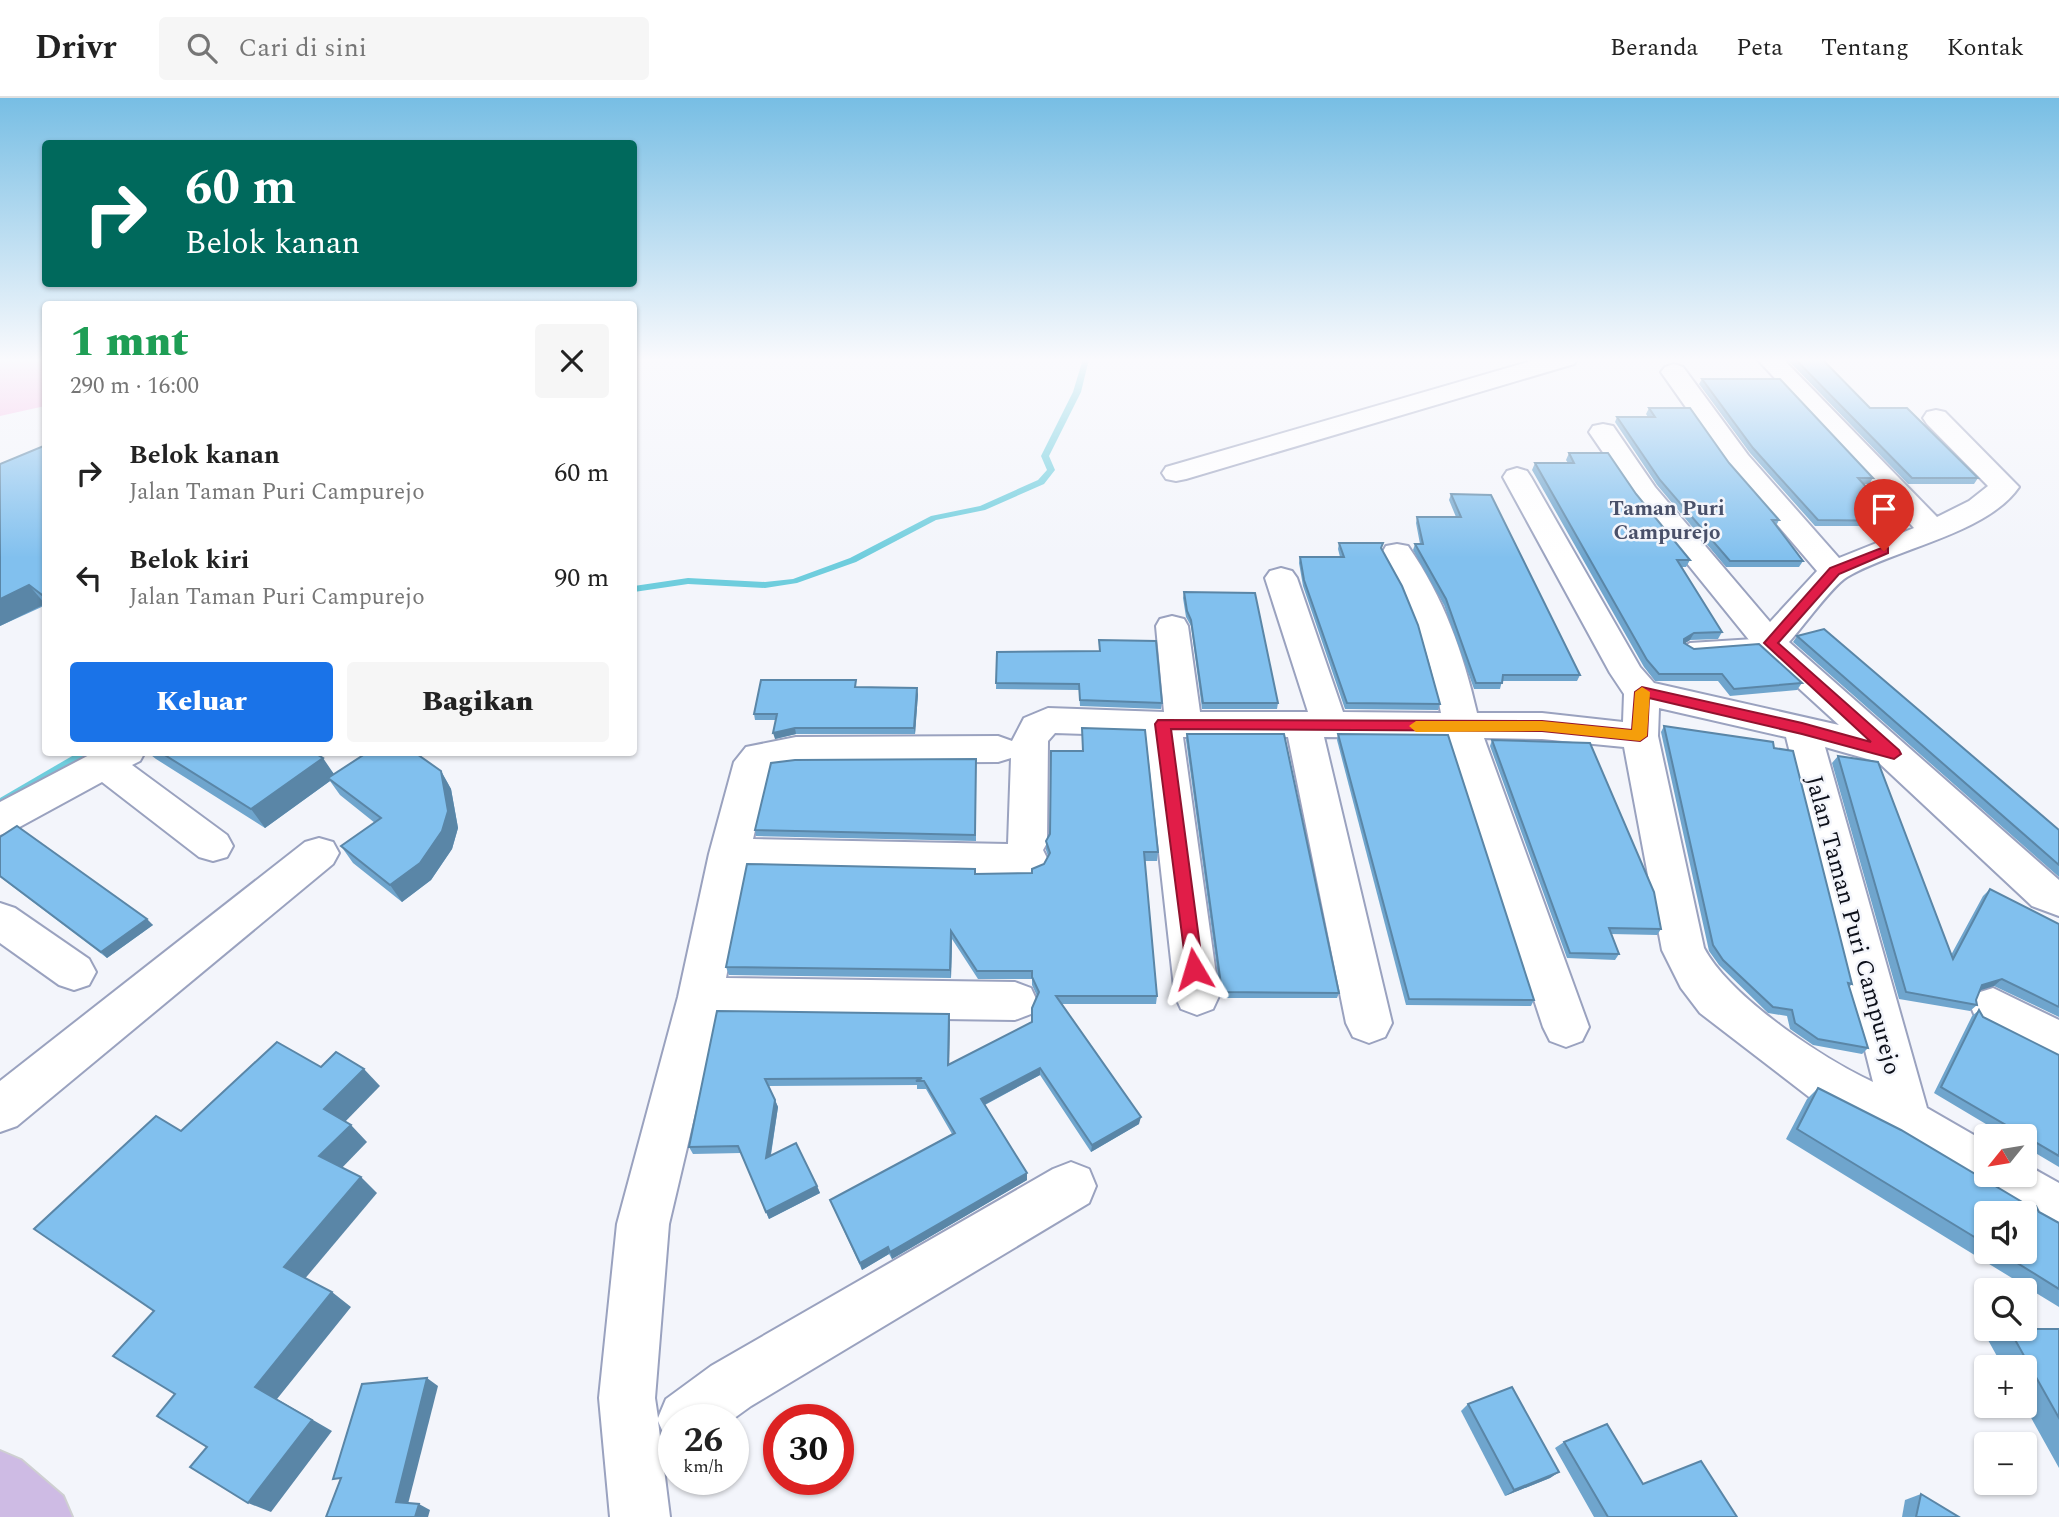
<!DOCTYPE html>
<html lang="id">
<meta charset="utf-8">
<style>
body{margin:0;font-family:Spectral,serif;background:#f6f6f6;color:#222;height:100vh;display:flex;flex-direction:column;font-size:26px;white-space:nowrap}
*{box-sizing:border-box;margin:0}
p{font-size:23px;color:#767676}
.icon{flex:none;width:38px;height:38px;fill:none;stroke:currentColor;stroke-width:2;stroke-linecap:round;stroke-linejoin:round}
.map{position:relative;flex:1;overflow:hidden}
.panel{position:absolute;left:42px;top:203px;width:595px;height:455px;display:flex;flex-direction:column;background:#fff;border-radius:7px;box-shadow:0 2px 5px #0004}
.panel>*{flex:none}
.banner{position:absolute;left:42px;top:42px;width:595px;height:147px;border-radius:7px;box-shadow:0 2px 5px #0004;background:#00695c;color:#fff;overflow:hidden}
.needle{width:46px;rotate:240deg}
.tools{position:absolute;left:1974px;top:1026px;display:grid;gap:14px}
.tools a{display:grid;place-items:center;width:63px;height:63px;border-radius:7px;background:#fff;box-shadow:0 2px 5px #0004;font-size:35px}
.speed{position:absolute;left:658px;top:1306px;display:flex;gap:14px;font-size:35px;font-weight:700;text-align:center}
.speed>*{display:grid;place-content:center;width:91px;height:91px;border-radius:50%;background:#fff;box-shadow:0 2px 5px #0004;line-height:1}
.speed small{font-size:18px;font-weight:400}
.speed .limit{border:10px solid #d22;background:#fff;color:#111}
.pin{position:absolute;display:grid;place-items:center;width:60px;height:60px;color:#fff;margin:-72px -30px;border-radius:50% 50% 50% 0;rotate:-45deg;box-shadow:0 0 7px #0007}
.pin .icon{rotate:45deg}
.me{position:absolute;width:77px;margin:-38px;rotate:353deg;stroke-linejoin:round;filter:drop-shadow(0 0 5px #0008)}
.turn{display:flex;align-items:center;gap:24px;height:147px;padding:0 28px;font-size:32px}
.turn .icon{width:91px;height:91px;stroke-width:2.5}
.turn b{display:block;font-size:49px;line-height:60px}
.round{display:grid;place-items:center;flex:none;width:74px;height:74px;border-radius:7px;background:#f6f6f6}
.headline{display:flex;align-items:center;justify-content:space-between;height:119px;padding:0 28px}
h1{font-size:42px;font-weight:800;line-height:52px;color:#1e9e55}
.cta{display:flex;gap:14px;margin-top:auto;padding:14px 28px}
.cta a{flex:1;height:80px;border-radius:7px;background:#1a73e8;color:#fff;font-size:28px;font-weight:800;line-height:80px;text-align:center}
.cta a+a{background:#f6f6f6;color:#222}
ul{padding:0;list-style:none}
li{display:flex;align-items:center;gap:21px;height:105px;padding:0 28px}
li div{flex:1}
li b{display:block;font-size:26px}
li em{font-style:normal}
header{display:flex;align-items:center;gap:42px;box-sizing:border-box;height:98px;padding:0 35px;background:#fff;border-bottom:2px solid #e0e0e0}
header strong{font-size:33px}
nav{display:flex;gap:38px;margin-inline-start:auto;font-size:24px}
.search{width:490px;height:63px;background:#f6f6f6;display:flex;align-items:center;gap:18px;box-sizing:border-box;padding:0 24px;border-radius:7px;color:#767676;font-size:26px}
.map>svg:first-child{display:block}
</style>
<header>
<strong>Drivr</strong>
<div class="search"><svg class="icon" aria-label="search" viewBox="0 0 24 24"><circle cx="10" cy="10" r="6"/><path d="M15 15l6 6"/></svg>Cari di sini</div>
<nav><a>Beranda</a><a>Peta</a><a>Tentang</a><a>Kontak</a></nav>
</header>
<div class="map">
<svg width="2059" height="1419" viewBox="0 0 2059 1419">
<rect width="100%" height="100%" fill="#f3f5fb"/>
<polygon fill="#f7bfe7" points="0,261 45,261 45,308 0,318"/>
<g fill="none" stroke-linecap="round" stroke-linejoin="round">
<g fill="#6ecddd" fill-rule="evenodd">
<polygon points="1083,261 1089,261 1081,294 1049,358 1055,372 1044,386 985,412 936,422 856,464 797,485 765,490 688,486 634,494 634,488 688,480 765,484 793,481 850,460 931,418 980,408 1038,382 1047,372 1041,358 1073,294"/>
<polygon points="79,654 93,654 0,709 0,700"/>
</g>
<g stroke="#9aa2bf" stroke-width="4">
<polygon id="service" points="1770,540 1776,541 1778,545 1776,549 1690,555 1682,550 1690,545"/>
</g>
<g stroke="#9aa2bf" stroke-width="4">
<g id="minor">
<polygon points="1538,261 1577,261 1574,266 1186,381 1176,383 1166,381 1162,375 1166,369"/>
<path d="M1757,261H1783L1937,419L1969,403L1988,388L1927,326L1923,320L1927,314L1936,312L1945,314L2019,389C1987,436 1894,451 1847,479C1832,488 1803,529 1789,544L2059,782V818L2032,808L1878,664L1825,649L1927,1010L1986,1044V1076H2025V1066L2059,1085V1138L2025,1121V1115H2015L1890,1040L1813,1002L1700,915L1681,890L1662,852L1624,649L1542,641L1484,640L1589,929L1582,943L1566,949L1550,943L1543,929L1448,640L1324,639L1392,925L1385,939L1369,945L1353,939L1346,925L1288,639H1183L1219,898L1213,911L1197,917L1181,911L1175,898L1146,638L1055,635L1048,643L1047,745L1043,752L1048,762L1042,773L1028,778L746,772L726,880L1015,884L1031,890L1037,903L1031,916L1015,922L718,918L669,1126L655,1300L658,1320L666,1301L711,1268L1053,1071L1071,1064L1089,1071L1096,1088L1089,1105L751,1308L733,1321H674V1345L666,1341L658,1323L670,1419H610L599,1300L617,1126L678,899L709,756L734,664L746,649L796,639L998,638L1012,643L1024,620L1048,610L1164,614L1156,528L1160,521L1172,518L1184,521L1188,528L1200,614H1308L1265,480L1270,473L1281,470L1292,473L1297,480L1343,614L1441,615C1430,557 1413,506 1382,455L1386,448L1397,446L1408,448C1444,500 1463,554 1477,615H1542L1623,624L1624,596L1610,575L1503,379L1507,373L1517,370L1527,373L1531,379L1640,569L1654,585L1839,627L1758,553L1635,401L1589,334L1593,328L1603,326L1613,328L1655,389L1770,524L1817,473L1728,369L1661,274L1665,269L1674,266L1683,269L1748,357L1839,460L1914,430ZM1659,610L1786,639L1873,984C1823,961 1730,899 1704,850L1658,638ZM1011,660L1008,746L753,741L770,669L796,665L998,664Z"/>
<polygon points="95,654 145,654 140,663 132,667 227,737 233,748 227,759 213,763 199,759 102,684 14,732 0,737 0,704"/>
<polygon points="319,740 333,744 339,755 333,766 17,1028 0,1034 0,983 305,744"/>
<polygon points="0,805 15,810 89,861 96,874 89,887 74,892 59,887 0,845"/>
<polygon points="1993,890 2059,922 2059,965 2043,959 1977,923 1971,909 1977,895"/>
</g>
</g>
<g stroke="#cecfd1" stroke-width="4">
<polygon id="primary" points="0,1353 21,1362 63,1398 72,1419 0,1419"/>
</g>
<use href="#service" fill="#fff" fill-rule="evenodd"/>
<use href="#minor" fill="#fff" fill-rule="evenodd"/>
<use href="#primary" fill="#cebbe4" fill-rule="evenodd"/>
</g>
<g fill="#6fa5cd" fill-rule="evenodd">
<polygon points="1787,261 1822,261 1870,310 1978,380 1974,386 1908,386"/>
<polygon points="1702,281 1873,380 1869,386 1863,386 1897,423 1893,428 1815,428 1750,355 1699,286"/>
<polygon points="1649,310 1729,365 1779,422 1776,428 1803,463 1799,469 1726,469 1657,387 1615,324 1617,319 1648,319 1646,316"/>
<polygon points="46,347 46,507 0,528"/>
<polygon points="1569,355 1636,396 1690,462 1686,469 1681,469 1722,534 1718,541 1690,542 1685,545 1694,551 1802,585 1797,592 1730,598 1718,583 1655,583 1644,569 1532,372 1535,365 1568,365 1566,362"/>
<polygon points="1451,396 1580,577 1577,583 1502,583 1500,591 1474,591 1444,507 1413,452 1415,446 1420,446 1416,425 1417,419 1456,419 1449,402"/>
<polygon points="1339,445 1381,450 1440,606 1438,612 1345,611 1303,488 1299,465 1300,459 1340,459 1338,451"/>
<polygon points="1184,494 1278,605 1277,611 1202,611 1191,528 1186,519 1183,500"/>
<polygon points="1797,538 2059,732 2059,779 1793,544"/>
<polygon points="1099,542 1162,605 1161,611 1080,608 1079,592 996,591 997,554 1099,553"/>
<polygon points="857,589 918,596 915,636 796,636 775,641 776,622 755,622 754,616"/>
<polygon points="1664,628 1852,886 1849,889 1868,950 1862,956 1813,947 1790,931 1787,918 1768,915 1719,867 1709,853 1661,634"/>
<polygon points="1082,630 1158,754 1157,763 1145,763 1157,898 1156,906 1061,906 1139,1026 1091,1054 1040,977 985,1007 1027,1075 1027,1082 892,1161 889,1156 862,1172 833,1109 830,1102 952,1036 926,991 917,991 917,987 769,988 778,1009 771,1057 817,1088 820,1095 769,1121 741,1055 693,1056 689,1049 717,913 949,916 949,966 1032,924 1037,898 1032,887 1032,881 978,881 952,841 951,880 729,877 726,869 975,776 1032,775 1044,766 1048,758 1046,752 1046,743 1082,653"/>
<polygon points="1187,636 1339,895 1337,900 1221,900 1186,642"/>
<polygon points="1338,636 1534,902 1531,908 1406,907 1337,642"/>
<polygon points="1492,642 1661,831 1657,837 1611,836 1619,856 1615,862 1567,860 1490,648"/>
<polygon points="147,654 313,654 334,676 441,673 451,691 458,730 452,751 431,782 402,804 353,765 341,748 375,725 340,697 330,683 265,730 156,661"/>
<polygon points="1838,658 1951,857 1983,798 1990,791 2059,826 2059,919 1994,888 1980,892 1976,902 1977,907 1970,913 1899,901 1832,665"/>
<polygon points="976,661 976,743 756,738 755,732"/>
<polygon points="0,739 153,827 107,860 0,779"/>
<polygon points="1979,912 1983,919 2059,957 2059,1069 2025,1049 2025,1038 2006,1038 1934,995 1972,918"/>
<path d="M1818,990L2059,1125V1209L1786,1041L1807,1001ZM1986,1115L2025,1153H1986Z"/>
<polygon points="2009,1231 2059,1231 2059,1370 2024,1307 2025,1269 2003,1269 1988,1242"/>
<polygon points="1468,1306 1559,1374 1550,1380 1505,1398 1461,1313"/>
<polygon points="1564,1344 1643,1386 1737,1419 1594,1419 1555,1350"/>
<polygon points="1921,1396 1959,1419 1902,1419 1905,1402"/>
</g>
<g fill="#5a86a7">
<polygon points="29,487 45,506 0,528 0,501"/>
<polygon points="1694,535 1690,542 1681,548 1684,541"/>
<polygon points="917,590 918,596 915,636 914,630"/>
<polygon points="795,630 796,636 775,641 773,635"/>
<polygon points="323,660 336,679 328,680 330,683 265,730 251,711"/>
<polygon points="441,673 451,691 458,730 452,751 431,782 402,804 390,787"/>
<polygon points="147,821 153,827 107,860 101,854"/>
<polygon points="951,833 952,841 951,880 950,872"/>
<polygon points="2002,881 1994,888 1975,894 1982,887"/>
<polygon points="949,916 950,924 949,974 948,967"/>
<polygon points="1040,970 1040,977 982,1008 981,1001"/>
<polygon points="364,971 380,988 341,1028 324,1011"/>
<polygon points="775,1002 778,1009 769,1067 766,1060"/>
<polygon points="1141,1019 1139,1026 1091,1054 1092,1047"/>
<polygon points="351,1027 367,1044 337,1075 319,1058"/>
<polygon points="1027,1075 1027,1082 892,1161 890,1154"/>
<polygon points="361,1079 377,1095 303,1183 284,1169"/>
<polygon points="817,1088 820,1095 769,1121 766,1114"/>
<polygon points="888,1149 889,1156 862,1172 860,1165"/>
<polygon points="332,1194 351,1209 277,1301 332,1333 271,1414 248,1405 255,1289"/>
<polygon points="427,1280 438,1288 407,1410 396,1404"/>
<polygon points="1559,1374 1550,1380 1505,1398 1514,1392"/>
<polygon points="419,1406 430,1412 428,1419 415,1419"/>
</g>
<g fill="#81c0ee" stroke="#5a86a7" stroke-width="2">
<polygon points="1795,261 1822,261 1870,310 1907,310 1978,380 1912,380"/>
<polygon points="1702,281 1780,281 1873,380 1858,380 1897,423 1818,422 1753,350"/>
<polygon points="1649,310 1690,310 1729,365 1779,422 1772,422 1803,463 1730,463 1660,382 1617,319 1655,319"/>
<polygon points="46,347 46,500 29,487 0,501 0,366"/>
<polygon points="1569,355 1608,355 1636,396 1690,462 1677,462 1722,534 1694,535 1684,541 1684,545 1694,551 1759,546 1802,585 1734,591 1722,576 1659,576 1647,562 1535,365 1574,365"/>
<polygon points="1451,396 1491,397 1580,577 1503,577 1502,585 1476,585 1446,501 1415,446 1423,446 1417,419 1461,419"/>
<polygon points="1339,445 1383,445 1381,450 1402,488 1418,527 1440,606 1347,605 1304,482 1300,459 1344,459"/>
<polygon points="1184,494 1255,495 1278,605 1203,605 1191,522 1187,513"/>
<polygon points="1824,531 2059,732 2059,767 1797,538"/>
<polygon points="1099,542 1156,543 1162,605 1080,602 1079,586 996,585 997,554 1100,553"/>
<polygon points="761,582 856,582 855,589 917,590 914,630 795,630 773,635 777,616 754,616"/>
<polygon points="1664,628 1773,644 1774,650 1793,653 1852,886 1848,885 1868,950 1818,941 1795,925 1792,912 1773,909 1723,862 1713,847"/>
<polygon points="1082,630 1145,632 1158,754 1144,754 1157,898 1056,898 1141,1019 1092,1047 1040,970 981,1001 1027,1075 890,1154 888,1149 860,1165 830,1102 955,1035 924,983 916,983 922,980 765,981 775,1002 766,1060 796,1045 817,1088 766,1114 738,1048 689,1049 717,913 949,916 948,967 1032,924 1032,910 1039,894 1032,879 1032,873 977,873 951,833 950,872 726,869 747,766 975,771 975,776 1032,775 1032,771 1044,766 1050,755 1046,743 1050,736 1051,653 1083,653"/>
<polygon points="1187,636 1284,636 1339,895 1222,894"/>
<polygon points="1338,636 1448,637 1534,902 1409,901"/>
<polygon points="1492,642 1590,645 1654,794 1661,831 1609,830 1619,856 1570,855"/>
<polygon points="160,654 313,654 323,660 251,711"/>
<polygon points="368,654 414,654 441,673 448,713 442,733 420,765 390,787 341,748 381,720 328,680"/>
<polygon points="1838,658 1878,664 1953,861 1990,791 2059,826 2059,909 2002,881 1982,887 1976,902 1977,907 1906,894"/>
<polygon points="976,661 975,737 755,732 771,665 795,662"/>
<polygon points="17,728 147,821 101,854 0,778 0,739"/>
<polygon points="1979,912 1983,919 2059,957 2059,1058 1941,989"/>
<polygon points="277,944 321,969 336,954 364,971 324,1011 351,1027 319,1058 361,1079 284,1169 332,1194 255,1289 312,1322 248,1405 190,1369 207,1349 157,1318 175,1296 113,1258 154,1213 34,1131 156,1018 181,1033"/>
<polygon points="1818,990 1901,1032 2029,1108 2036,1108 2039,1114 2059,1125 2059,1191 1998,1153 2025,1153 2025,1115 1986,1115 1986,1146 1797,1031"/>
<polygon points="2009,1231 2059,1231 2059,1320"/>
<polygon points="427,1280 396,1404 419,1406 415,1419 326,1419 341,1380 333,1381 362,1286"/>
<polygon points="1512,1289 1559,1374 1514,1392 1468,1306"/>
<polygon points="1607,1326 1643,1386 1701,1363 1737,1419 1608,1419 1564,1344"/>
<polygon points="1921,1396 1959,1419 1916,1419"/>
</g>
<linearGradient id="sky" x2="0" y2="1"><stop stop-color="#77bee4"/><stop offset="0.57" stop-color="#fafafd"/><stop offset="1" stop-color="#fafafd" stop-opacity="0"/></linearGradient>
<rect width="2059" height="460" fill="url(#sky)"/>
<polygon fill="#e11d48" stroke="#92132f" stroke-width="2" points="1884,449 1888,450 1888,455 1839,476 1778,545 1899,652 1901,656 1894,661 1802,636 1649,600 1647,638 1640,643 1542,633 1171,631 1203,871 1200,876 1194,879 1187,876 1155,626 1158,622 1542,623 1632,632 1635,594 1642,589 1802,625 1871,644 1764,545 1830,470"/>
<polygon fill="#f59e0b" points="1642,589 1650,594 1647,638 1640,643 1542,633 1416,634 1409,628 1416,623 1542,623 1632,632 1635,594"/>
<g text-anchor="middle" stroke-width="5" stroke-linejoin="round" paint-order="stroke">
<g font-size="21" font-weight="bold" fill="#495069" stroke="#f3f5fb">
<text x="1667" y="417">Taman Puri<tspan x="1667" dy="24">Campurejo</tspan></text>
</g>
<g font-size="24" fill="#0c0f19" stroke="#f3f5fb">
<text transform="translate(1854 827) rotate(75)" y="8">Jalan Taman Puri Campurejo</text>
</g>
</g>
</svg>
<div class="tools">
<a><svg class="needle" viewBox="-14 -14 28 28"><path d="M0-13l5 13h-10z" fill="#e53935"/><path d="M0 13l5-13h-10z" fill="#767676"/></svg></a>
<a><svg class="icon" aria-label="sound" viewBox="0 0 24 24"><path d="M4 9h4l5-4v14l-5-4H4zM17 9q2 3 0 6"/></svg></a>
<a><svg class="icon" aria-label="search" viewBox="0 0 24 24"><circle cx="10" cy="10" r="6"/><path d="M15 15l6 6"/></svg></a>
<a>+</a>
<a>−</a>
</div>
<div class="speed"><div>26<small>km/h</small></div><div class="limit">30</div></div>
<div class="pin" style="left:1884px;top:453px;background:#d93025"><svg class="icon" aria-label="arrive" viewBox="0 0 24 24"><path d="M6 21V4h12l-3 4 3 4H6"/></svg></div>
<svg class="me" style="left:1194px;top:871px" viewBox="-20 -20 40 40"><path d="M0-17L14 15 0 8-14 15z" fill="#e11d48" stroke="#fff" stroke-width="4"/></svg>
<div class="banner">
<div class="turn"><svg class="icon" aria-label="right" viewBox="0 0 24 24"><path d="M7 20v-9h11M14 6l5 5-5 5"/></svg><div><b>60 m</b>Belok kanan</div></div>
</div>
<section class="panel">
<div class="headline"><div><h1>1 mnt</h1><p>290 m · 16:00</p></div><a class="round"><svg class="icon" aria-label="close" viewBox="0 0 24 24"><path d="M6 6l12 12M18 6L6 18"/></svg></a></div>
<ul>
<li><svg class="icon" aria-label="right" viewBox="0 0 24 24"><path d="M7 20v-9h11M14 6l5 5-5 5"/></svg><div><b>Belok kanan</b><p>Jalan Taman Puri Campurejo</p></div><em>60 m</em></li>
<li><svg class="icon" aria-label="left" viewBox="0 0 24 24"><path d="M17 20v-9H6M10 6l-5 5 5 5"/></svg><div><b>Belok kiri</b><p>Jalan Taman Puri Campurejo</p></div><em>90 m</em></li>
</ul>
<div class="cta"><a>Keluar</a><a>Bagikan</a></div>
</section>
</div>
